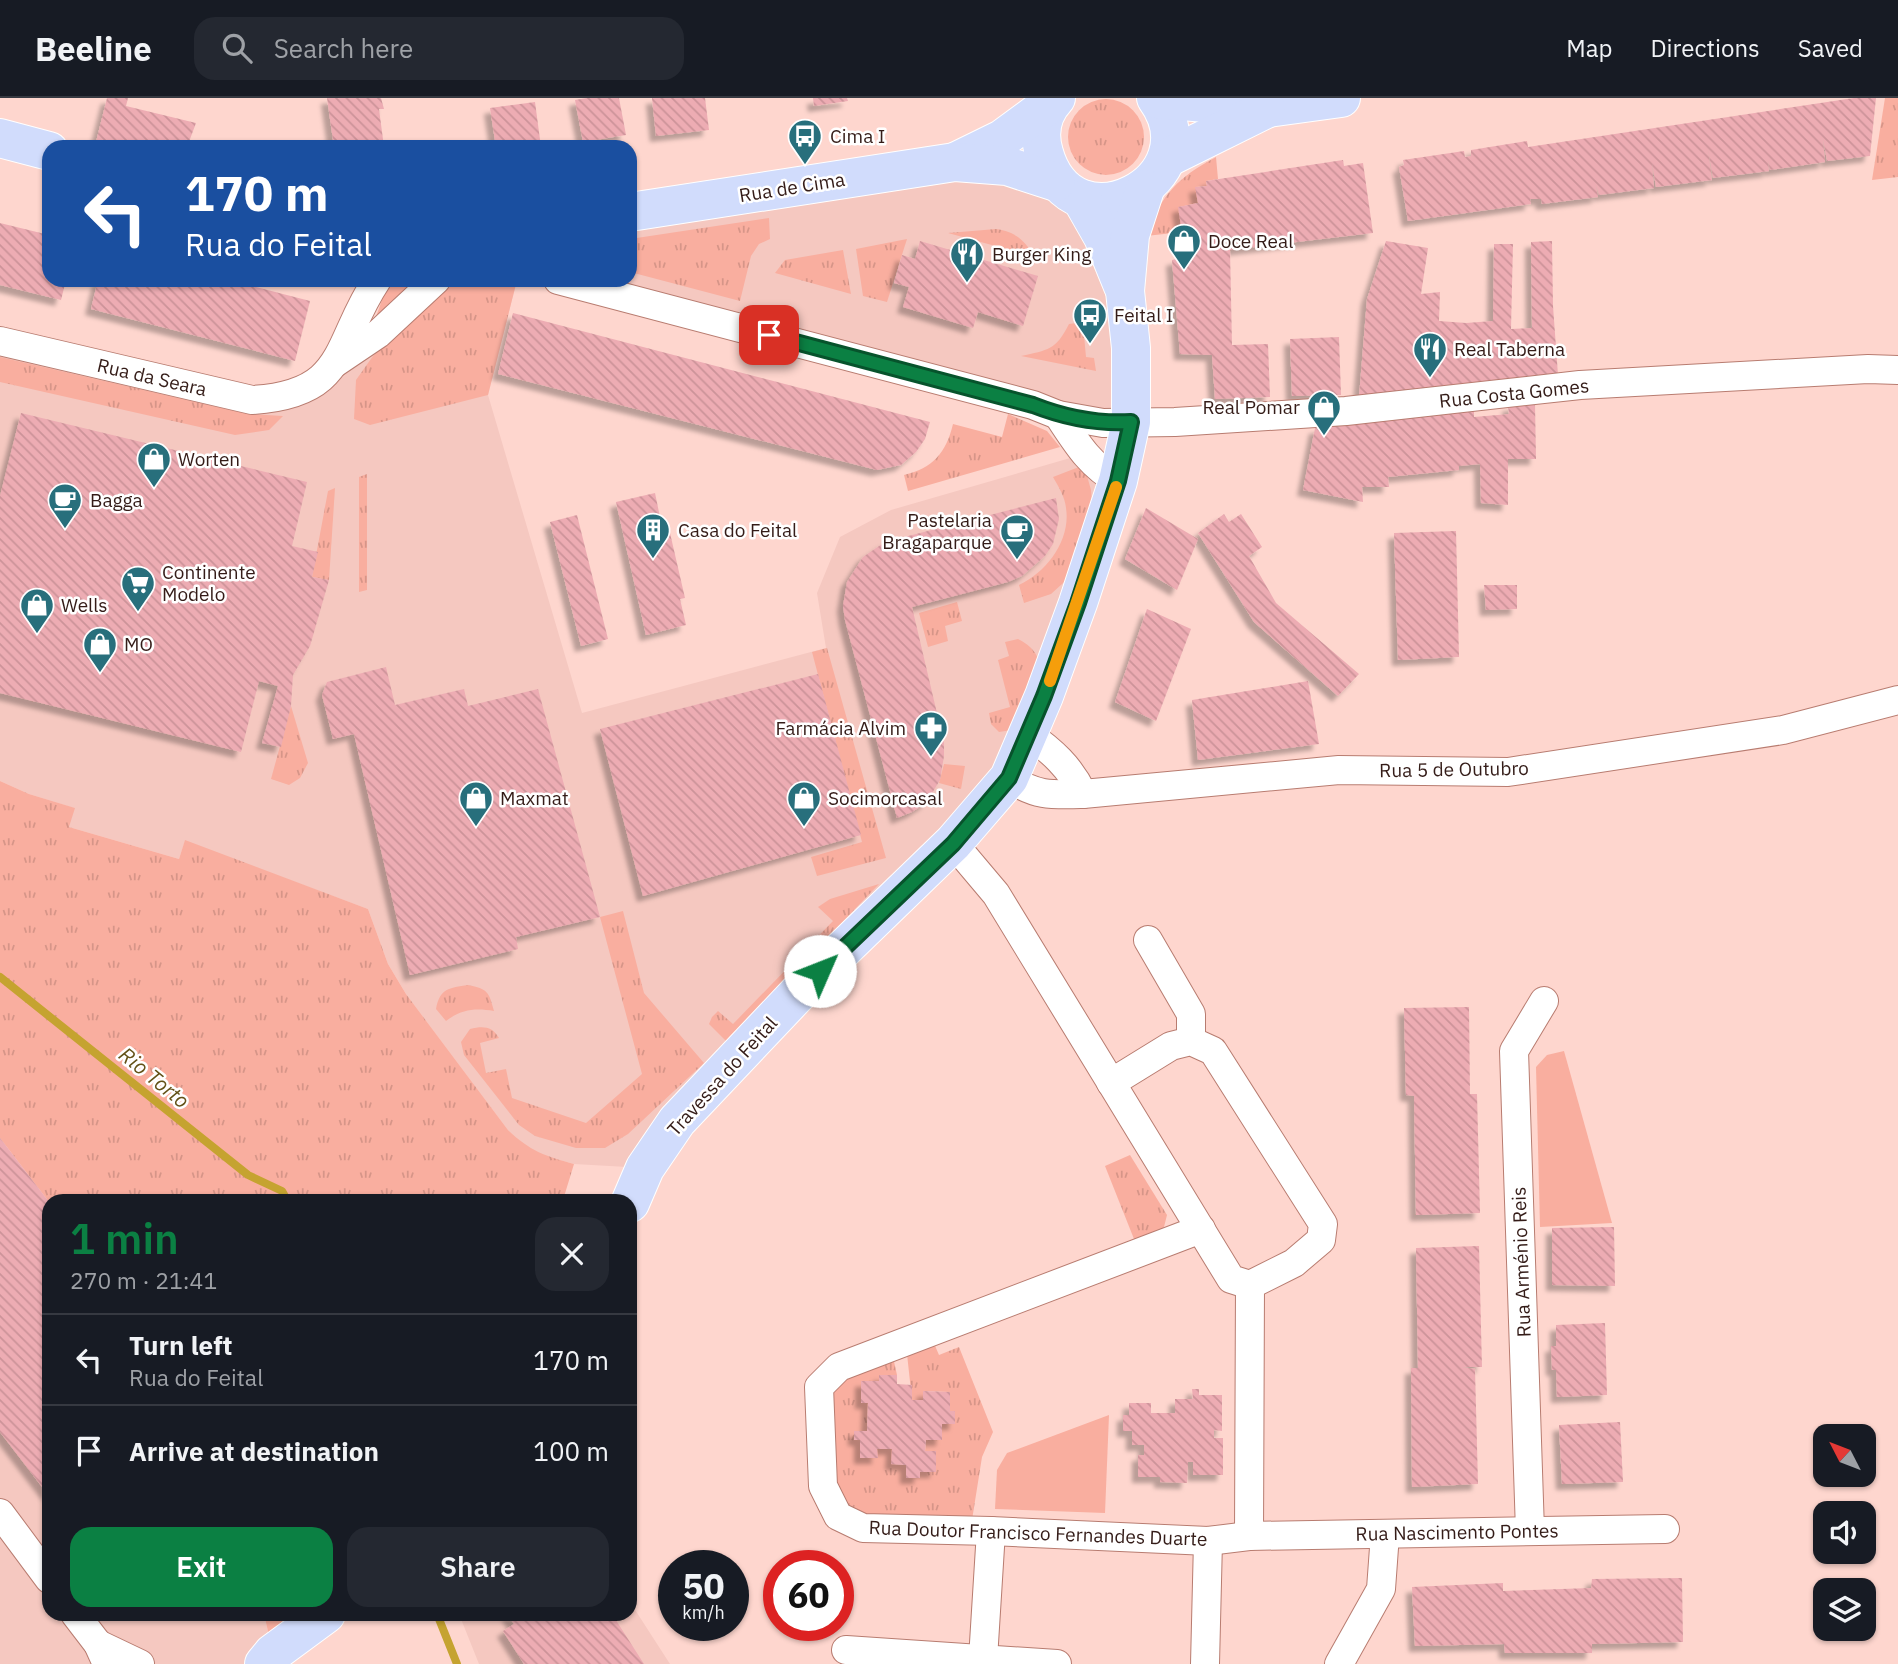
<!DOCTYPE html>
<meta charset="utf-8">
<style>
body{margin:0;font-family:"IBM Plex Sans",sans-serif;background:#242831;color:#f1f3f6;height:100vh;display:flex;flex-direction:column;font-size:26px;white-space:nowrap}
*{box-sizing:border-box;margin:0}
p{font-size:23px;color:#9ea1a6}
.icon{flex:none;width:38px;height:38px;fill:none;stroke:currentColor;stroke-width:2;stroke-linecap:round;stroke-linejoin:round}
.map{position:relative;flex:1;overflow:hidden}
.panel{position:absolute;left:42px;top:1096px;width:595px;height:427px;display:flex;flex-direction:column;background:#171b24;border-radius:21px;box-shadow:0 2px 5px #0004}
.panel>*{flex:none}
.top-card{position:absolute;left:42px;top:42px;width:595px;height:147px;border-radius:21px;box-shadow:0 2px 5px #0004;background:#1a4fa0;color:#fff;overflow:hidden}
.needle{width:46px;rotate:312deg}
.buttons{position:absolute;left:1813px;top:1326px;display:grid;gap:14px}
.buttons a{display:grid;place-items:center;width:63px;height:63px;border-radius:14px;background:#171b24;box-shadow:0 2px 5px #0004;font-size:35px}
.speed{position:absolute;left:658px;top:1452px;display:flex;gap:14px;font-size:35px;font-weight:700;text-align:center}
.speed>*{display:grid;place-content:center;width:91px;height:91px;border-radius:50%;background:#171b24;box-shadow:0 2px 5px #0004;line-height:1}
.speed small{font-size:18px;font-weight:400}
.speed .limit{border:10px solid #d22;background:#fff;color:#111}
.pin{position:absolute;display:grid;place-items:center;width:60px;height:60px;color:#fff;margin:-30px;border-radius:14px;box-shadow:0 4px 10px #0006}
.me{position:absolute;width:77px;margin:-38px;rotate:46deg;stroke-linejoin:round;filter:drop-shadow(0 0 5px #0008)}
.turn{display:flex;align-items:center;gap:24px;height:147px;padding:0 28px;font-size:32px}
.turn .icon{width:91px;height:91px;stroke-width:2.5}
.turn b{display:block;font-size:49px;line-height:60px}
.round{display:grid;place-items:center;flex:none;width:74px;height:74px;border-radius:21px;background:#242831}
.headline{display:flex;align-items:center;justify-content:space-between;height:119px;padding:0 28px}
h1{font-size:42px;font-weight:600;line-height:52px;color:#0b8043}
.button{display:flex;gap:14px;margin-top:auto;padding:14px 28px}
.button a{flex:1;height:80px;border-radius:21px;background:#0b8043;color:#fff;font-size:28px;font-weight:600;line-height:80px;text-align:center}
.button a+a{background:#242831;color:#f1f3f6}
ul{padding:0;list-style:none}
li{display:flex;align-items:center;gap:21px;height:91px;padding:0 28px;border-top:2px solid #363941}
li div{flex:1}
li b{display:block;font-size:26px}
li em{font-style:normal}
header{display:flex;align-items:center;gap:42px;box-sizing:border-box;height:98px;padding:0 35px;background:#171b24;border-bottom:2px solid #363941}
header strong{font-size:33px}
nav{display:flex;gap:38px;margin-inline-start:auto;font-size:24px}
.search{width:490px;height:63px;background:#242831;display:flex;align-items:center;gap:18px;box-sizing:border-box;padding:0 24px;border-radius:21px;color:#9ea1a6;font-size:26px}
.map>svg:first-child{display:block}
</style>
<header>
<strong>Beeline</strong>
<div class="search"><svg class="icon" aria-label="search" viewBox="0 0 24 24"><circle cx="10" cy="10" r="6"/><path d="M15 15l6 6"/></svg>Search here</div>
<nav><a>Map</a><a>Directions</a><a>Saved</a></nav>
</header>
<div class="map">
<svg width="1898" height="1566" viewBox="0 0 1898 1566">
<defs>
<pattern id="grass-tufts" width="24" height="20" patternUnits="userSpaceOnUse" patternTransform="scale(1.75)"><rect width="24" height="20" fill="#f9ae9f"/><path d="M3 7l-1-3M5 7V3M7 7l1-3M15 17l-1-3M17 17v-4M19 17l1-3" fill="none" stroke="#d69588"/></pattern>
<pattern id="building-back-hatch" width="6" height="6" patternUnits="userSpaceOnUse" patternTransform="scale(1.75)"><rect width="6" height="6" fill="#edacb3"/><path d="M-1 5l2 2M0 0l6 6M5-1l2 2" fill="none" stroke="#cc9399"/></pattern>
<filter id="shadow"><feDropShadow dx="-6" dy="6" stdDeviation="2" flood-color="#0004"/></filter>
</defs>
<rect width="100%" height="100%" fill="#fed6ce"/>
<g fill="#f5c8c0">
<polygon points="1007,68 1103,139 1131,324 558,182 630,182 630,114"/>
<polygon points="436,182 517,182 488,297 582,615 826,550 817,495 840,439 891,412 1084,356 1118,383 1009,680 645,1070 574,1066 541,1057 524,1047 508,1032 406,896 388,866 368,811 185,743 179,761 69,729 74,710 29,696 0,683 0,243 282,300"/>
<polygon points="0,1040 49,1104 49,1516 264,1516 273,1555 253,1566 0,1566"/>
<polygon points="630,1504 670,1566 479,1566 459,1516 630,1516"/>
</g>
<g fill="url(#grass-tufts)">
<polygon points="1885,0 1898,0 1898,79 1872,82"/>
<circle cx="1106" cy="39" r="38"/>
<path d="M1216,59L1218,81L1206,83L1207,88L1196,89L1198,105L1179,109L1182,134L1146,138C1162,96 1177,80 1216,59Z"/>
<polygon points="769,120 770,141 759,146 751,158 740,203 630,174 630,141"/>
<path d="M996,131C1016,134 1024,142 1035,159L948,135Z"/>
<polygon points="907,141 887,204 863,198 856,151"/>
<polygon points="843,152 851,196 775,175 785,162"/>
<polygon points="394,182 420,182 372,230 383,199"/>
<polygon points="457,182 517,182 488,297 370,327 354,321 356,282 373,258"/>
<path d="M1090,223L1092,236L1084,237L1086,259L1094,260L1096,273L1021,258C1048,252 1056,252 1069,226Z"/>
<polygon points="0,259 248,316 283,318 269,332 235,337 0,284"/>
<path d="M1008,316L1047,333L1060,349L908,393L904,377C933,370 946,355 953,326L1002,339Z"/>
<path d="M1084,367L1091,392L1093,419L1072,477L1051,496L1024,505L1019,487C1047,474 1071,442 1066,410C1065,399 1058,388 1053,379Z"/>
<polygon points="367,376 367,492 359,494 359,379"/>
<polygon points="335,390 329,482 312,479 328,393"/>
<polygon points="957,504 962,523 945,528 948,543 928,549 919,515"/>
<path d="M1018,541C1029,546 1041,557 1039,571C1038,582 1017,619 1012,632L999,634L991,626L989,615L1010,609L998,562L1009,558L1005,544Z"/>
<polygon points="827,550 886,760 817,778 811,759 862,744 812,554"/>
<polygon points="291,608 308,665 300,680 289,687 271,681"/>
<polygon points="944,666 965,668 961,691 939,685"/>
<path d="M0,683L29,696L75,710L69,729L179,761L185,742L368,811L388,866L406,896L508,1032C530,1053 545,1058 574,1066L563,1102L49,1104L0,1040Z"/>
<polygon points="879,786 727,944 709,926 712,919 718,913 733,926 833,823 818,809 830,801"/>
<path d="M623,813L644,895L704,965L628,1036L605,1050H576L535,1038L519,1027L464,957L461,944L470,931C483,928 492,928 499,940L480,945L486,975L506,971L512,1000L586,1025L642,976L600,819Z"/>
<path d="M468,887C488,891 489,894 494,913C475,910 462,911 446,923L436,911C440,890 449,890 468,887Z"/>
<polygon points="1130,1057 1167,1117 1164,1129 1159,1137 1134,1141 1105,1068"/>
<polygon points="933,1243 939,1257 959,1249 993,1334 982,1359 972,1422 871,1421 853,1412 836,1397 829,1291 838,1277 893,1259 897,1277 880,1277 879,1283 861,1283 868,1305 867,1333 860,1342 860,1360 877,1360 877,1351 892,1351 892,1366 906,1367 906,1380 919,1380 920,1374 936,1374 936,1353 925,1353 926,1342 942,1326 955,1326 955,1313 950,1313 950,1294 923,1293 923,1302 912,1302 907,1256"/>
<polygon points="264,1516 326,1516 273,1555"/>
</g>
<g fill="#f9ae9f">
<polygon points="1564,953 1612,1125 1540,1129 1536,969 1547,957"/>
<polygon points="1109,1317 1105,1415 995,1411 997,1372 1007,1355"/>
</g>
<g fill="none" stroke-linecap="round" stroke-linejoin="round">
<g stroke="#c5a330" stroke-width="8">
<polyline points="0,879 248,1077 282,1093 287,1102"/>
<polyline points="437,1516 457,1566"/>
</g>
</g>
<g fill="url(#building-back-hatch)" filter="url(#shadow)">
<polygon points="107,0 128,0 126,8 196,25 187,49 123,49 96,44"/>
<polygon points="327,0 381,0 384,11 379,11 384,49 334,49"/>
<polygon points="587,0 619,0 626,37 583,44 575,2"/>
<polygon points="652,0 705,0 709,32 656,38"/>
<polygon points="813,0 847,0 848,3 814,8"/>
<polygon points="1854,0 1876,0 1870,58 1827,63 1823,41 1825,64 1770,72 1768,63 1769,73 1713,80 1708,51 1712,82 1656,89 1652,65 1654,90 1599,97 1596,87 1598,99 1542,106 1541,101 1530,101 1531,106 1408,123 1399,69 1404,67 1403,62 1464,53 1465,59 1471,58 1471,52 1527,43 1528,49"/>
<polygon points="535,4 541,49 496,49 490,10"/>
<polygon points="1343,62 1344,68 1363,65 1373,135 1230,152 1232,247 1268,246 1270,299 1215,301 1212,257 1180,256 1172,162 1186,159 1178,109 1198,105 1195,89 1207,88 1206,83"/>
<polygon points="0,125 49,137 49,182 66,182 61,202 0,187"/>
<polygon points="920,143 1038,178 1023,228 978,214 973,230 903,209 909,189 894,185 902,157 915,161"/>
<polygon points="1386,143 1428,150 1421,196 1440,194 1439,223 1466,225 1493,223 1494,146 1513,146 1511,231 1532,230 1531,144 1552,143 1553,208 1558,277 1359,299 1367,201"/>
<polygon points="98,182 229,182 310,203 295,263 91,211"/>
<polygon points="513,215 930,324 925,341 916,354 901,367 877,372 498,276"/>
<polygon points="1339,239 1341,297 1292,298 1290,241"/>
<polygon points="1535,305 1536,361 1508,361 1508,407 1481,405 1480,366 1459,368 1459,372 1388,379 1389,389 1362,389 1363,404 1303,392 1315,330 1474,313 1474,319 1509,316 1508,308"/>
<polygon points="21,315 307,384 292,448 318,454 312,479 329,482 310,548 293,577 291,608 281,649 262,645 278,588 259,583 241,654 0,595 0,398"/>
<polygon points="655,395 661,424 667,422 685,500 680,501 686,527 646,537 616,404"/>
<polygon points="1056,400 1059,421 1053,446 1045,458 1022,478 1008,484 912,509 944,645 944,658 940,682 926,705 912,714 897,720 845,522 843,508 847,484 863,459 885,444"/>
<polygon points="1146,410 1198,441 1177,492 1125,461"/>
<polygon points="1224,416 1229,424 1241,416 1262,449 1249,458 1276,505 1359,576 1338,598 1254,524 1198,435"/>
<polygon points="577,417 608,541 581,548 550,424"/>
<polygon points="1456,433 1459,559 1398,562 1394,435"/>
<polygon points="1484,487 1517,487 1517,511 1486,512"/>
<polygon points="1147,511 1191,531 1156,623 1115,604"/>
<polygon points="386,569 395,607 464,591 468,608 538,591 600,819 516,839 518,851 410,877 354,636 333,641 322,597 327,584"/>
<polygon points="818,576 861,737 643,798 600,631"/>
<polygon points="1308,583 1319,646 1198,662 1192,602"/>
<polygon points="1469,909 1470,996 1477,996 1480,1115 1416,1117 1414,998 1406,997 1404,910"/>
<polygon points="0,1040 49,1104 49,1398 0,1334"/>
<polygon points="1614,1129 1615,1188 1552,1187 1552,1130"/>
<polygon points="1479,1148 1482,1269 1462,1269 1475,1271 1478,1386 1412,1389 1411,1270 1418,1270 1416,1150"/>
<polygon points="1605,1225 1607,1297 1557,1299 1556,1272 1552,1272 1551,1248 1556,1248 1556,1227"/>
<polygon points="879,1277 897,1277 897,1286 912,1287 912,1302 923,1302 923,1293 950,1294 950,1313 955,1313 955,1326 942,1326 942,1342 926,1342 925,1353 936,1353 936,1374 920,1374 920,1380 906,1380 906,1367 891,1366 892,1351 877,1351 878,1360 860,1360 860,1342 854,1342 854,1333 867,1333 868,1305 861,1305 861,1283 879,1283"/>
<polygon points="1192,1291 1199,1291 1199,1297 1222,1297 1222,1333 1214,1332 1214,1340 1223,1340 1223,1377 1193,1377 1193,1364 1188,1364 1187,1385 1160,1384 1160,1379 1138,1379 1138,1357 1144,1357 1144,1347 1132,1347 1132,1333 1123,1333 1123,1317 1129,1317 1129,1305 1151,1305 1151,1315 1175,1315 1175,1301 1193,1301"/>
<polygon points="1620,1324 1623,1384 1562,1386 1559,1327"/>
<polygon points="1682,1480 1683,1544 1592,1546 1592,1555 1505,1555 1504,1546 1415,1548 1412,1489 1503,1485 1503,1493 1532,1492 1591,1490 1592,1481"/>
<polygon points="507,1516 612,1516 644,1566 524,1566 503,1533 514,1526"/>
</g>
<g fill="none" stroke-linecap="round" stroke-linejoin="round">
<g stroke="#b87c70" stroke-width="30">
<g id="minor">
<polyline points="558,182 1033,307 1058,317 1103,325 1175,324 1346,313 1580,287 1868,271 1898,272"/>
<path d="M0,243L252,302C349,296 334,246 377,182"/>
<polyline points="335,265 378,236 436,182"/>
<path d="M1058,317C1076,344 1089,367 1118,383"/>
<path d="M1028,636C1052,653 1070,669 1083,696"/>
<path d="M1009,680C1036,698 1051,697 1083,696L1339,672L1508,674L1783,632L1898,602"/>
<polyline points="953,745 996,796 1231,1181 1250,1187"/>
<polyline points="1148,842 1191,916 1191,943"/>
<polyline points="1111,985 1171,948 1191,943 1213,953 1323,1126 1321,1142 1294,1165 1250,1187"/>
<polyline points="1201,1131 839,1269 819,1289 823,1388 838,1418 863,1430 991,1433 1208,1443 1249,1438 1665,1431"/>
<polyline points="0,1415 49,1481"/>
<polyline points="1530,1433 1514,953 1544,903"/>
<polyline points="1249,1438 1250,1187"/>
<polyline points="75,1516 98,1546 107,1566"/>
<polyline points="98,1546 140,1566"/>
<polyline points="846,1552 1057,1566"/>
<polyline points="983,1561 991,1433"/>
<polyline points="1205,1566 1208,1443"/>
<polyline points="1339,1566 1381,1491 1385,1436"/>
</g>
</g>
<g stroke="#fff" stroke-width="40">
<g id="primary">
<path d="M1056,0C1041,16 1038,35 1044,55C1072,156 1215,82 1156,0"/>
<polyline points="1157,1 1268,10 1341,0"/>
<polyline points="0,40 49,53"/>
<polyline points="1167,60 1266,11"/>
<polyline points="955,64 1002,41 1051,5"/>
<polyline points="1082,102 1103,139 1123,188"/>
<polyline points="630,114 955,64 1007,68 1056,84"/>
<polyline points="630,1105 645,1070 677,1023 802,891 953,745 1009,680 1044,598 1078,505 1118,383 1131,324 1131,250 1125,193 1130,137 1145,91"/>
<polyline points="264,1566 273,1555 326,1516"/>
</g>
</g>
<use href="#minor" stroke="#fff" stroke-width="28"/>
<use href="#primary" stroke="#d1dcfc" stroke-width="38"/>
</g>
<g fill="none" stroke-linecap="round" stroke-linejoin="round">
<g stroke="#07532c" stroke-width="18">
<path id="route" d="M769,237L1033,307C1066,320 1097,326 1131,324L1118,383L1078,505L1044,598L1009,680L953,746L820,873"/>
</g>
<use href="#route" stroke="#0b8043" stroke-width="12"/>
<polyline stroke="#f59e0b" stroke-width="12" points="1050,583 1116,389"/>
</g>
<defs>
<g id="bus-pin" transform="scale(1.75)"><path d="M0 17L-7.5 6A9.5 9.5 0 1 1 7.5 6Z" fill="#286f7c" stroke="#fff"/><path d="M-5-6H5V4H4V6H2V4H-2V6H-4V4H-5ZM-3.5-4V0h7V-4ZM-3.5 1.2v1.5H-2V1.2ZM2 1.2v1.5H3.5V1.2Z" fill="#fff"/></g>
<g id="shop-pin" transform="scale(1.75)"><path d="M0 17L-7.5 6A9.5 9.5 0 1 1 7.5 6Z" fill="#286f7c" stroke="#fff"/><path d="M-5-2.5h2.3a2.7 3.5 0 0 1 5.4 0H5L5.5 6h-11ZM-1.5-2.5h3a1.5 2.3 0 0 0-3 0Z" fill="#fff"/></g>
<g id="restaurant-pin" transform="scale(1.75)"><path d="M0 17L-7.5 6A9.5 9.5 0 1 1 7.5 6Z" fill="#286f7c" stroke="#fff"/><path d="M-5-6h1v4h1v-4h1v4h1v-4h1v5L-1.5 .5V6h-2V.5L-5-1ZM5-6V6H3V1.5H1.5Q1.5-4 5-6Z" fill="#fff"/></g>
<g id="cafe-pin" transform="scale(1.75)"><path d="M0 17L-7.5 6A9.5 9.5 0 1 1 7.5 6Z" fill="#286f7c" stroke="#fff"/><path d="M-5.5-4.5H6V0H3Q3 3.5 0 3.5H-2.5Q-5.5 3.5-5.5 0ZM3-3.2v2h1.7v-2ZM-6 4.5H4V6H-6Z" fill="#fff"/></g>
<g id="building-pin" transform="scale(1.75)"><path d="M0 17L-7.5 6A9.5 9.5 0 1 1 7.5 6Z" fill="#286f7c" stroke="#fff"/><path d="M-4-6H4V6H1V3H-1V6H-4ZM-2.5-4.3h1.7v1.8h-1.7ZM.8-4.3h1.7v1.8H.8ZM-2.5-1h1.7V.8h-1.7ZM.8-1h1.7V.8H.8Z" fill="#fff"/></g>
<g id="supermarket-pin" transform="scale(1.75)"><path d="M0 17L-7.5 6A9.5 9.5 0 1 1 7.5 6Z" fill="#286f7c" stroke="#fff"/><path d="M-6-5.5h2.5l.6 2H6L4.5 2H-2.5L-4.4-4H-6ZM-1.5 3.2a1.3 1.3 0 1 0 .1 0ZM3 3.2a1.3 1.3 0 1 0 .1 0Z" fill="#fff"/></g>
<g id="pharmacy-pin" transform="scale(1.75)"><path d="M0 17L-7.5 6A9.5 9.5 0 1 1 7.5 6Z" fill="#286f7c" stroke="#fff"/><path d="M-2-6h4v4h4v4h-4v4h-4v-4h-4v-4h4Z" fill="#fff"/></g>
</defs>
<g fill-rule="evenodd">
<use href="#bus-pin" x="805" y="38"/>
<use href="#shop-pin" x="1184" y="143"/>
<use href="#restaurant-pin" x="967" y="156"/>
<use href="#bus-pin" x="1090" y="217"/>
<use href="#restaurant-pin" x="1430" y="251"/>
<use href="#shop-pin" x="1324" y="309"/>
<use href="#shop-pin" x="154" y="361"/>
<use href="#cafe-pin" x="65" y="402"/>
<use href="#building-pin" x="653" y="432"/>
<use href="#cafe-pin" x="1017" y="433"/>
<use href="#supermarket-pin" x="138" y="485"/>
<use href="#shop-pin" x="37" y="507"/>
<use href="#shop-pin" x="100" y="546"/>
<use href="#pharmacy-pin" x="931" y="630"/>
<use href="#shop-pin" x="476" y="700"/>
<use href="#shop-pin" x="804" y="700"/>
</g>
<g text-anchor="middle" stroke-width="5" stroke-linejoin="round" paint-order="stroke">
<g font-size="19" fill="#341c18" stroke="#fff" text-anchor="start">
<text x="830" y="45">Cima I</text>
<text x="1208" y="150">Doce Real</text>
<text x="992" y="163">Burger King</text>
<text x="1114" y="224">Feital I</text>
<text x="1454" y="258">Real Taberna</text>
<text x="1300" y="316" text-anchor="end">Real Pomar</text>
<text x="178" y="368">Worten</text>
<text x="90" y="409">Bagga</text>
<text x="992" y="429" text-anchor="end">Pastelaria<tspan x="992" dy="22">Bragaparque</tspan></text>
<text x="678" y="439">Casa do Feital</text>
<text x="162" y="481">Continente<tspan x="162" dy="22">Modelo</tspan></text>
<text x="61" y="514">Wells</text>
<text x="124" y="553">MO</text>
<text x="906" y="637" text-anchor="end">Farmácia Alvim</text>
<text x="500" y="707">Maxmat</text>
<text x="828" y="707">Socimorcasal</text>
</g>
<g font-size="19" fill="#341c18" stroke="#fff">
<text transform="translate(792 89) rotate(-9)" y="7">Rua de Cima</text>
<text transform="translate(152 279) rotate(13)" y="7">Rua da Seara</text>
<text transform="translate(1514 295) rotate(-6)" y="7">Rua Costa Gomes</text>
<text transform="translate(1454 671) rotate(-1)" y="7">Rua 5 de Outubro</text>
<text transform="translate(722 978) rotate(-48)" y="7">Travessa do Feital</text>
<text transform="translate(1521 1164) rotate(-92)" y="7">Rua Arménio Reis</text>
<text transform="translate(1457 1434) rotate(-1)" y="7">Rua Nascimento Pontes</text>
<text transform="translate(1038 1435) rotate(2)" y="7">Rua Doutor Francisco Fernandes Duarte</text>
</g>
<g font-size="21" font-style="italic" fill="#645218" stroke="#fff">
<text transform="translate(154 980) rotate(39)" y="7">Rio Torto</text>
</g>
</g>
</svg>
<div class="buttons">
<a><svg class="needle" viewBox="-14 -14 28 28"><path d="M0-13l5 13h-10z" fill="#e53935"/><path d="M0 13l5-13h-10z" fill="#9ea1a6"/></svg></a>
<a><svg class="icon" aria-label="sound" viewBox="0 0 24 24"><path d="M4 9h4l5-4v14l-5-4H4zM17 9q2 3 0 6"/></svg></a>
<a><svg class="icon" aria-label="layers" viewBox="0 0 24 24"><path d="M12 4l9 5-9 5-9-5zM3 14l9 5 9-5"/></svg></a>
</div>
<div class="speed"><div>50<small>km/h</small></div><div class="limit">60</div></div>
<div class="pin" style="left:769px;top:237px;background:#d93025"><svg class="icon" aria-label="arrive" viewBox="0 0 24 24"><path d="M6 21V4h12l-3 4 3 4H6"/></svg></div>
<svg class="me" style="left:820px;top:873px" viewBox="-20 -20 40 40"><circle r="19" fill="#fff"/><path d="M0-13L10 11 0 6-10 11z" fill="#0b8043"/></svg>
<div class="top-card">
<div class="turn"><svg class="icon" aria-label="left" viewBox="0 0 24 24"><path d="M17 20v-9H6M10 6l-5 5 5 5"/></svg><div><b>170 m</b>Rua do Feital</div></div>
</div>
<section class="panel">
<div class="headline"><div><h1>1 min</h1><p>270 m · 21:41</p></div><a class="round"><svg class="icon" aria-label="close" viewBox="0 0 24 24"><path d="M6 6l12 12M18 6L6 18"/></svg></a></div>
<ul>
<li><svg class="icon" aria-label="left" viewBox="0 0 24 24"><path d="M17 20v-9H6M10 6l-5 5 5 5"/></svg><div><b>Turn left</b><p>Rua do Feital</p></div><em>170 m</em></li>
<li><svg class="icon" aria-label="arrive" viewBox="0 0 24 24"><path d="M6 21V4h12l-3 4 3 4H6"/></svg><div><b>Arrive at destination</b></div><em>100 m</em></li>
</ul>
<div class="button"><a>Exit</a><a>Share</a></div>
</section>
</div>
